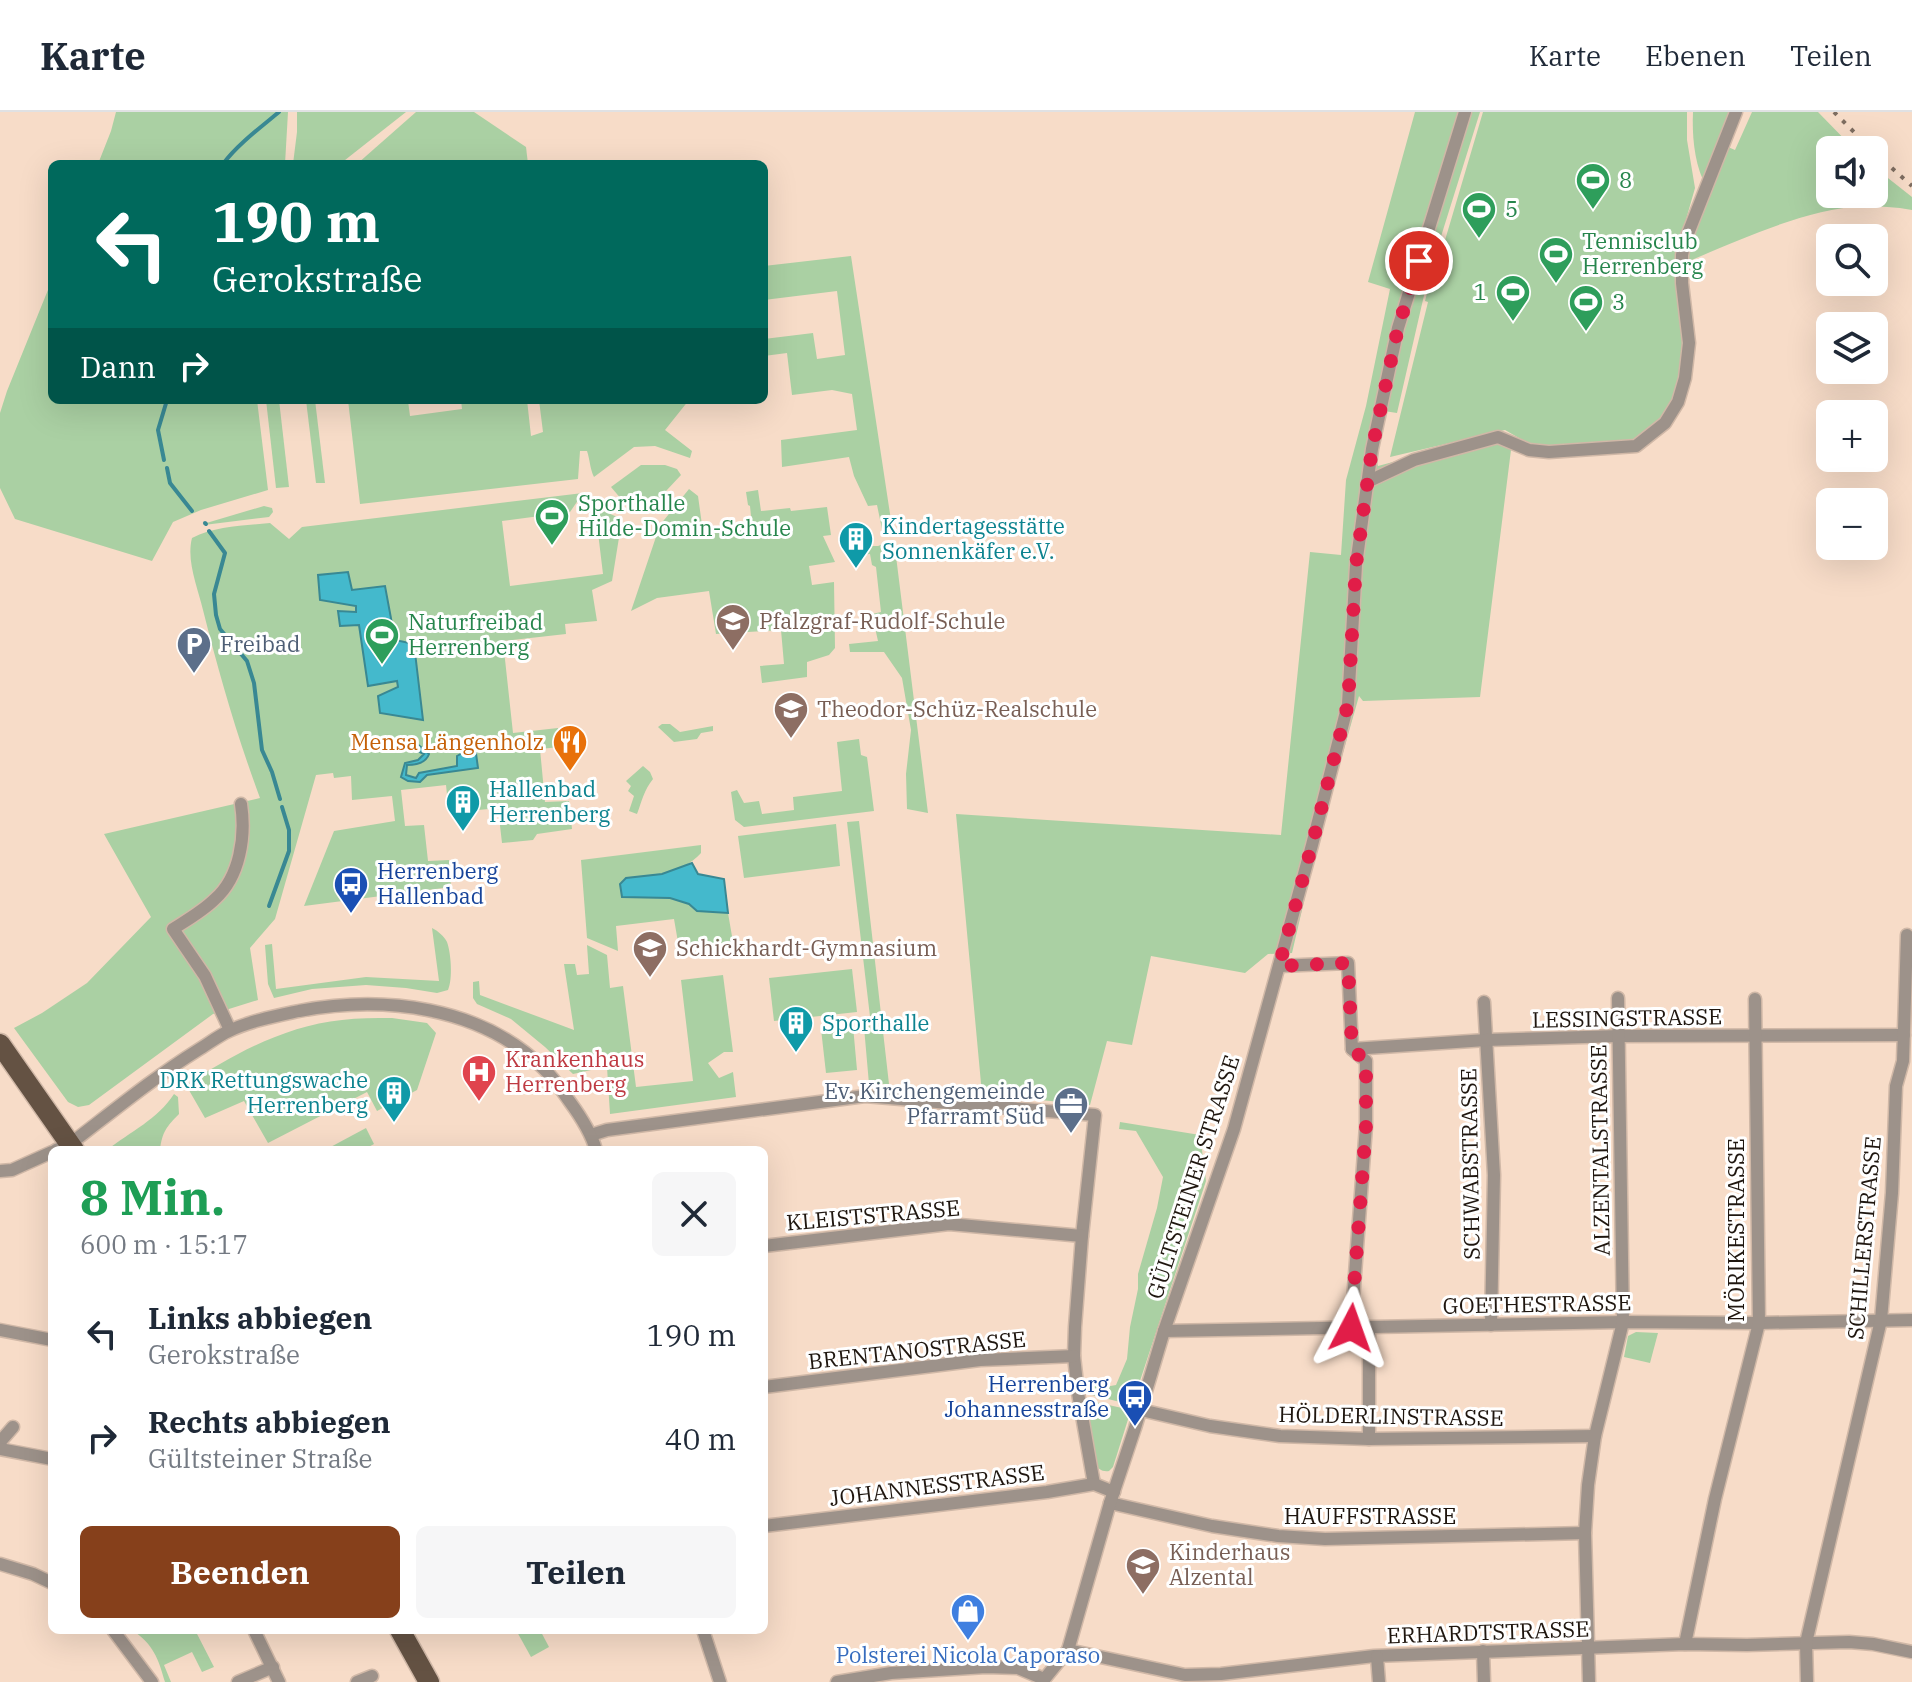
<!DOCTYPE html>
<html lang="de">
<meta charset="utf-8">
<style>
body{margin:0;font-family:"IBM Plex Serif",serif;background:#f6f6f7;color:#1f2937;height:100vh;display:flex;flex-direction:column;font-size:30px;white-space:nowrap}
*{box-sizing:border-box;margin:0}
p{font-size:26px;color:#747a83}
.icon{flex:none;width:44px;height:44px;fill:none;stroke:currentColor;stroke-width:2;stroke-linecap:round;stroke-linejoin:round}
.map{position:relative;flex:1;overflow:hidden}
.details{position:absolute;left:48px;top:1034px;width:720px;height:488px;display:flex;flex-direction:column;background:#fff;border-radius:12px;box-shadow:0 8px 32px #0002}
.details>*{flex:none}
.guide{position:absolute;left:48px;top:48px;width:720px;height:244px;border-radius:12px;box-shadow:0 8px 32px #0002;background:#00695c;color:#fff;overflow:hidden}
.controls{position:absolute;left:1816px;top:24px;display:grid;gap:16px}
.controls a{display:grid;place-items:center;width:72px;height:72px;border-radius:12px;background:#fff;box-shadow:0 8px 32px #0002;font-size:40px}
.pin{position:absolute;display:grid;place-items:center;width:68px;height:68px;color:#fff;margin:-34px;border:4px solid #fff;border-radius:50%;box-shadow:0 2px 8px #0007}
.me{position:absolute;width:88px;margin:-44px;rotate:4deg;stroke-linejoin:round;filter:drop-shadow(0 0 6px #0008)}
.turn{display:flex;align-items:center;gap:28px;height:168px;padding:0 32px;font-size:36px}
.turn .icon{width:104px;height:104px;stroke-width:2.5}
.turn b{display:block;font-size:56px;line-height:68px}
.then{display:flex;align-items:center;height:76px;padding:0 32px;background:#0003;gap:16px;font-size:30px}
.round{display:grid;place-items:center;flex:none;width:84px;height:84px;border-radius:12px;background:#f6f6f7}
.head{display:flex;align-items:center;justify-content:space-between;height:136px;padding:0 32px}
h1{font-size:48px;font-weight:800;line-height:60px;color:#1e9e55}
.action{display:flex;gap:16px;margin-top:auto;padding:16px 32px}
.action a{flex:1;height:92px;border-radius:12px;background:#86401b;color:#fff;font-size:32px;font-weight:800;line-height:92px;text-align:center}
.action a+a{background:#f6f6f7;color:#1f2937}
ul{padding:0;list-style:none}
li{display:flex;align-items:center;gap:24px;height:104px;padding:0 32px}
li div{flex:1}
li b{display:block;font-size:30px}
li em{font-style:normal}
header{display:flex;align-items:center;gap:48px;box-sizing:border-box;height:112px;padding:0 40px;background:#fff;border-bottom:2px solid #e0e1e3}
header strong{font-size:38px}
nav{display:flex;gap:44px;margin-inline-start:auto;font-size:28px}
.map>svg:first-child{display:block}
</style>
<header>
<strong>Karte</strong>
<nav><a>Karte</a><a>Ebenen</a><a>Teilen</a></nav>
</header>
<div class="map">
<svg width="1912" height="1570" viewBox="0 0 1912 1570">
<rect width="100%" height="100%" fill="#f7dcc8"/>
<g fill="#aad0a3">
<polygon points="116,0 288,0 285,52 98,52 111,19"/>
<polygon points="297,0 406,0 340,52 293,52 297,20"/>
<polygon points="416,0 474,0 526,35 528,52 357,52"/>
<polygon points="1415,0 1480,0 1428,166 1397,301 1384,299 1374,344 1378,354 1504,320 1511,338 1480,585 1363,589 1359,584 1318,729 1292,841 1268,842 1245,861 1151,844 1132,933 1107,929 1090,993 982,982 956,702 1281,723 1310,440 1341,443 1346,368 1366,294 1390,177 1368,170"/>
<polygon points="1483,0 1687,0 1687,28 1695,76 1677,139 1683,234 1677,283 1662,306 1636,329 1533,334 1505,318 1390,345 1428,190 1425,189 1432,162 1435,162"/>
<path d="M1693,0H1730L1703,68C1694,48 1692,22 1693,0Z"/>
<path d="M1752,0H1818L1855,38H1830V82H1874V55L1912,85V98C1896,95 1879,94 1862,94C1806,97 1736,129 1685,151L1687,134L1728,35L1735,38Z"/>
<polygon points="851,144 892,415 882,417 877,393 868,394 854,364 849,345 782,355 781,328 857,318 852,282 832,278 792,283 787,241 764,244 764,227 813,221 817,247 845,243 837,179 764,188 764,154"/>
<polygon points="52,168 52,288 257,288 268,378 201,398 173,410 152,449 15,407 0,376 0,301 7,279"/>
<polygon points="266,288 279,288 289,375 276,376"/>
<polygon points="306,288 315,288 325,371 316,371"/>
<path d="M348,288H416L408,289L410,304L462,297L461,288H527L531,324L543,320L539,288H689L665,318L692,339L690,346L655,334L634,335L594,365C590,357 590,348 587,339H580L578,367L360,392Z"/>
<polygon points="641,353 665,353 677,357 681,363 651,395 622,388 611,375"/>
<polygon points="689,377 698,384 703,420 752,414 750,394 748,393 746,380 758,378 761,399 790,396 791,399 827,395 831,423 823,424 835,450 809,454 812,473 834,470 835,536 829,543 807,550 807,565 762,571 760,554 784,552 781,518 716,522 709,479 657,486 631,499 660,413"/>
<path d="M583,381L570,400L502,409L510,474L603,462L596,404L601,398L622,407L612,469L592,478L597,509L565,512L566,522L503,529L513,621L558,616L560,635L540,637L545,690L569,689L572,717L537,722L533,728L502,731L498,696L449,701L446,673L401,678L405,714L424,713L428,749L449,748L451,775L304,794L334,719L395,709L392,684L352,688L351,664L334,666L333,661L316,663L275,807L250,836L258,888L213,902L89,993L78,995L68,990L14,916L42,901L87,871L151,805L104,722L260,686C237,624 219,562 203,498C198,476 186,449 192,426C216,414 243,414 270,411L289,427L302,415Z"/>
<polygon points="264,394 272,396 273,400 269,405 204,413 203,412"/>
<polygon points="894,428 928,701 907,697 906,662 911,618 902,566 884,540 850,540 849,532 878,529 872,502 881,500 876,455 872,453 870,442 848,444 855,434 878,434"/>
<polygon points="662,612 670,612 680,620 713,614 713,619 701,621 697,627 674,630 658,615"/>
<polygon points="859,627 861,643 867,645 874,699 744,715 735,708 731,680 737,678 744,691 759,689 762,702 794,698 793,685 842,679 837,630"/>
<path d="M643,654L650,660L653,667C644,678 642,689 637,702L629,699L634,684L628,679L631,674L626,669Z"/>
<polygon points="859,709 889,972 869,972 864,915 871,913 847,710"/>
<polygon points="836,712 840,754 744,766 738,724"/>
<path d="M701,733V741C682,762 653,765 626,766L627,786H670L689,792L698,799L728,801L733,830L679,836L674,807L616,814L618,839L587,826L581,748Z"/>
<path d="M432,816C438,819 444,824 447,830C451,841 453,867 448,878L437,881L406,876L366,873L312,877L274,886L268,872L265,833L272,832L276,877L366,865L439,869Z"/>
<polygon points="587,833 607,843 610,876 623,874 636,975 693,969 681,868 723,863 733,940 724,940 708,951 719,966 733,960 736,985 610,1002 607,955 591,956 591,958 573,962 545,935 511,907 477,892 473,886 473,870 479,869 480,883 574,918 564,852 575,852 577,863 589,862"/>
<polygon points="852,857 857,900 774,909 769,866"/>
<path d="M392,906L427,911L436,921L417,978L377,999L367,980L268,1031L244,989L205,1006L186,973C234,942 284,914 342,908C358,906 375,906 392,906Z"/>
<polygon points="853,914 857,958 826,961 821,917"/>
<path d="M174,982L178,985L179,1002C167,1014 162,1020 160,1038H107C130,1020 158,1007 174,982Z"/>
<polygon points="1120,1010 1200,1023 1206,1069 1132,1293 1084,1281 1083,1271 1105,1275 1116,1273 1127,1247 1130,1215 1138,1177 1138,1162 1157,1096 1163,1065 1136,1019 1119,1017"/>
<polygon points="366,1016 374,1032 363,1038 325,1038"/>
<polygon points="1636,1220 1658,1221 1650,1251 1624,1245 1628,1224"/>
<path d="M1086,1288L1131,1298L1113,1355L1109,1359C1102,1360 1098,1357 1094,1351Z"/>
<path d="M132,1518H195L214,1555L202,1560L192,1540L164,1553L171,1570H165C158,1546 154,1533 132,1518Z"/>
<polygon points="516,1518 540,1518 549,1535 531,1545"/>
</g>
<g fill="#44b9cc" stroke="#398893" stroke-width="2">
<polygon points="348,460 352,478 385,474 395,528 414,532 423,608 380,601 378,584 398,575 397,569 368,574 359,513 340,514 338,499 356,500 356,494 320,488 318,463"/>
<path d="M415,630L429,642C426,651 416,653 407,653L406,663L416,666L419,661L457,654V644L475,634L478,656L427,663L420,670L408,669L401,665L405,651L418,648L424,642L409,635Z"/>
<polygon points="692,751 698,762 724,767 728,801 697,799 689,792 670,786 622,785 620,772 626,766 662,762"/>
</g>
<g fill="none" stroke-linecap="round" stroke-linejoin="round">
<g stroke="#398893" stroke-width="4">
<path d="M223,52C237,33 261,15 279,0"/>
<polyline points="164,348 158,318 167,288"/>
<polyline points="167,356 170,371 192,399"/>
<polyline points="205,411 206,412"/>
<polyline points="209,419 225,441 214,482 216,503 220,517 247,549 254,571 262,638 272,660 280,687"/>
<polyline points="269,794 289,739 289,718 282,695"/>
</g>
<g stroke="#d0b8a7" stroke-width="15">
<g id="minor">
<polyline points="1367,370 1414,348 1498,325 1529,338 1549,340 1636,334 1665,311 1678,290 1685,266 1689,231 1682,171 1682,143 1685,129 1736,0"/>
<polyline points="1279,854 1348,851 1352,937 1366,949 1366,1014 1351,1216"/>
<polyline points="1484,890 1494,1063 1491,1213"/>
<path d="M230,918L205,864L173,817C187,808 203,799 215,787C240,765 246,724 241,692"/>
<polyline points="1352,937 1486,928 1619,924 1904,923"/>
<polyline points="591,1023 607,1018 865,984 1095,1003 1082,1124 1075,1215 1074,1244 1078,1281 1094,1372"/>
<path d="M56,1038L70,1032C112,1000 153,966 198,938C208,932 218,924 229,919C250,909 276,904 299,899C383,883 481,894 544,957C554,966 562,979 570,990C581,1005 591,1020 596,1038"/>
<polyline points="0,1059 12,1058 52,1040"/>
<polyline points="764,1134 949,1112 1082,1124"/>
<polyline points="0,1218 52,1228"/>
<polyline points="1164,1219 1623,1210 1759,1211 1912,1208"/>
<polyline points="764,1275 980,1248 1074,1244"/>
<polyline points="1141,1298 1210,1314 1280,1324 1369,1327 1595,1324"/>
<polyline points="1369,1327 1369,1216"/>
<polyline points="0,1330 13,1315"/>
<polyline points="0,1337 52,1347"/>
<polyline points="1110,1391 1212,1414 1278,1424 1325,1427 1585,1421"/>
<polyline points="764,1414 1047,1380 1094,1372 1114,1380"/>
<polyline points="0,1452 33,1462 52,1471"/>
<polyline points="113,1518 152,1570"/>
<polyline points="254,1518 279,1570"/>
<polyline points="703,1518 720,1570"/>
<polyline points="1685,1532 1715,1387 1759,1211 1755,887"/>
<polyline points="1068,1538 1185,1563 1221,1562 1374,1544 1685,1532 1747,1533 1849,1530 1873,1532 1912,1540"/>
<polyline points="1483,1539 1484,1570"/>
<polyline points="1377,1545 1379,1570"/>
<polyline points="238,1570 273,1555"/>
<polyline points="357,1570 372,1564"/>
<polyline points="837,1570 891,1561 986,1555 1018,1556 1044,1567"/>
<polyline points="1042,1570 1068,1538 1110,1391 1135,1316 1164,1219 1234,1017 1312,733 1348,592 1356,453 1372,337 1398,216 1465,0"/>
<polyline points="1589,1570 1585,1421 1588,1373 1595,1324 1623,1210 1618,886"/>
<polyline points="1807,1570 1806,1531 1881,1208 1892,1081 1896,974 1903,949 1907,823"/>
</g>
</g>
<g stroke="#d0b8a7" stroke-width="23">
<g id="primary">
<polyline points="0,932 74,1038"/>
<polyline points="400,1518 429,1570"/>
</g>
</g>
<use href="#minor" stroke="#9d928a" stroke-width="12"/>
<use href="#primary" stroke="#645243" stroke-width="20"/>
<g stroke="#7e6d60" stroke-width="4" stroke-dasharray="4 8" stroke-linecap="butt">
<polyline points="1834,0 1872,38"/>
<polyline points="1874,40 1912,74"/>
</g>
</g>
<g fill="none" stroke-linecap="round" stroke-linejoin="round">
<polyline stroke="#e11d48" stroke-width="14" stroke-dasharray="0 25.2" points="1351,1216 1366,1014 1366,949 1352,937 1348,851 1279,854 1312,733 1348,592 1356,453 1372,337 1398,216 1419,149"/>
</g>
<defs>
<g id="stadium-pin" transform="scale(1.8)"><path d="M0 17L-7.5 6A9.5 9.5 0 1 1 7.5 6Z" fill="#2e9e5b" stroke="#fff"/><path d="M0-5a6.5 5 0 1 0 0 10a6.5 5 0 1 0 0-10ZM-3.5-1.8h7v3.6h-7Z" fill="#fff"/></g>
<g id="building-pin" transform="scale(1.8)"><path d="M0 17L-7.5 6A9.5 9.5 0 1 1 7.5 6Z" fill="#0f9aa8" stroke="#fff"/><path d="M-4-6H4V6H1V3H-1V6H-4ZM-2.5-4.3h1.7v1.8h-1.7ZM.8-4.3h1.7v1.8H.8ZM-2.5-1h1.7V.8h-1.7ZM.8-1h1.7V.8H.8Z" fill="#fff"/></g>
<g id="school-pin" transform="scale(1.8)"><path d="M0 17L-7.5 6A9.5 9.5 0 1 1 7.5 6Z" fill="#8d6e63" stroke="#fff"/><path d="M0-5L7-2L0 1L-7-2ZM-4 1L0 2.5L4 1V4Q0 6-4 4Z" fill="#fff"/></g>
<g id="parking-pin" transform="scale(1.8)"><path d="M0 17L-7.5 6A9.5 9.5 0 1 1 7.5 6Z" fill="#5c6f8a" stroke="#fff"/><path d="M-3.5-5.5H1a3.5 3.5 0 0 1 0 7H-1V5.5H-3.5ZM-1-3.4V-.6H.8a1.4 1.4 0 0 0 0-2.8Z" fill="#fff"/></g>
<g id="restaurant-pin" transform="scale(1.8)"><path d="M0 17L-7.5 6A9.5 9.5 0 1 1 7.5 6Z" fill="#e8710a" stroke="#fff"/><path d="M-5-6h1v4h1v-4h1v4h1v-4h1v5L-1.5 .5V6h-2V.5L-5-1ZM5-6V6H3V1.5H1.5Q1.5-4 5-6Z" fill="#fff"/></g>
<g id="bus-pin" transform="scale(1.8)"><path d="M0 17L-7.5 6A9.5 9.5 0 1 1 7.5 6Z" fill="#1a4fb4" stroke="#fff"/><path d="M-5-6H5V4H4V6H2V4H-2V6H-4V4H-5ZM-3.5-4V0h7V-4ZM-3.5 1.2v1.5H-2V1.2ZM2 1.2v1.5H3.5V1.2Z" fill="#fff"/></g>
<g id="hospital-pin" transform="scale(1.8)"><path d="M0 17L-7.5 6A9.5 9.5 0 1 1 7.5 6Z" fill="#e0444e" stroke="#fff"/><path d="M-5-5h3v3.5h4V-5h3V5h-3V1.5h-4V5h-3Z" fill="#fff"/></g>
<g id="office-pin" transform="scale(1.8)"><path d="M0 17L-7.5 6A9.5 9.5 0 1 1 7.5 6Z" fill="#5c6f8a" stroke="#fff"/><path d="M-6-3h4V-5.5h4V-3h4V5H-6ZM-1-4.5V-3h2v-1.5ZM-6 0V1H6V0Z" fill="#fff"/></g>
<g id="shop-pin" transform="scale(1.8)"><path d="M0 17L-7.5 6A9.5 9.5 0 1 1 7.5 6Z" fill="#3f7fe0" stroke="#fff"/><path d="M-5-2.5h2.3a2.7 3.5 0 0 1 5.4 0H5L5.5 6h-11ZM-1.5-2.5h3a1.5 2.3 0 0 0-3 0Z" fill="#fff"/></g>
</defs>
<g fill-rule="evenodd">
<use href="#stadium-pin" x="1593" y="68"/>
<use href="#stadium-pin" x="1479" y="97"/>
<use href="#stadium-pin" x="1556" y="142"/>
<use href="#stadium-pin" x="1513" y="180"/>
<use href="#stadium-pin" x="1586" y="190"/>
<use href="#stadium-pin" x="552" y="404"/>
<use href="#building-pin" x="856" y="427"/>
<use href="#school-pin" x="733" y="509"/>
<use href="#stadium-pin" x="382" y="523"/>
<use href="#parking-pin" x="194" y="532"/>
<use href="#school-pin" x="791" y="597"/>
<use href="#restaurant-pin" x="570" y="630"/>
<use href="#building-pin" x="463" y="690"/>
<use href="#bus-pin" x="351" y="772"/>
<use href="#school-pin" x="650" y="836"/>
<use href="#building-pin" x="796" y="911"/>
<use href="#hospital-pin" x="479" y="960"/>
<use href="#building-pin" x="394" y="981"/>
<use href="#office-pin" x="1071" y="992"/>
<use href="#bus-pin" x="1135" y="1285"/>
<use href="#school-pin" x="1143" y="1453"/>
<use href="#shop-pin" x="968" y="1499"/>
</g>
<g text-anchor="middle" stroke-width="6" stroke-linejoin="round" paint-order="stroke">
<g font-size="22" fill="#27864d" stroke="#fff" text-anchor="start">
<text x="1619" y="76">8</text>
<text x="1505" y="105">5</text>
<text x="1582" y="137">Tennisclub<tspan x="1582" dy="25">Herrenberg</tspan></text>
<text x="1487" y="188" text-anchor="end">1</text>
<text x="1612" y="198">3</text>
<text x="578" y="399">Sporthalle<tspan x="578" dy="25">Hilde-Domin-Schule</tspan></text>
<text x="408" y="518">Naturfreibad<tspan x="408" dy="25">Herrenberg</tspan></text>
</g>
<g font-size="22" fill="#0d838f" stroke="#fff" text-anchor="start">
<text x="882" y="422">Kindertagesstätte<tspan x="882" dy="25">Sonnenkäfer e.V.</tspan></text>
<text x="489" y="685">Hallenbad<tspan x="489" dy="25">Herrenberg</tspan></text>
<text x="822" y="919">Sporthalle</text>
<text x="368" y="976" text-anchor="end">DRK Rettungswache<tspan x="368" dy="25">Herrenberg</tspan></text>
</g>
<g font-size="22" fill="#785e54" stroke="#fff" text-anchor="start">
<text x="759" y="517">Pfalzgraf-Rudolf-Schule</text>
<text x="817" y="605">Theodor-Schüz-Realschule</text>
<text x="676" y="844">Schickhardt-Gymnasium</text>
<text x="1169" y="1448">Kinderhaus<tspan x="1169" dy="25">Alzental</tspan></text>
</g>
<g font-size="22" fill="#4e5e75" stroke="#fff" text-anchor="start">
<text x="220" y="540">Freibad</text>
<text x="1045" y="987" text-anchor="end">Ev. Kirchengemeinde<tspan x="1045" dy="25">Pfarramt Süd</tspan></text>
</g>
<g font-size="22" fill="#c56008" stroke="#fff" text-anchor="end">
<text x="544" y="638">Mensa Längenholz</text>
</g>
<g font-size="22" fill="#164399" stroke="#fff" text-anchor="start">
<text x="377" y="767">Herrenberg<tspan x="377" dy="25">Hallenbad</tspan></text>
<text x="1109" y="1280" text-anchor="end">Herrenberg<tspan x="1109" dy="25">Johannesstraße</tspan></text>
</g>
<g font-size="22" fill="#1f160f" stroke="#fff">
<text transform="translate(1627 906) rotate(-1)" y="8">LESSINGSTRASSE</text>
<text transform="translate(1600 1038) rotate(-91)" y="8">ALZENTALSTRASSE</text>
<text transform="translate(1470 1052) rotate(-91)" y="8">SCHWABSTRASSE</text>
<text transform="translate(1193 1065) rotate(-72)" y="8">GÜLTSTEINER STRASSE</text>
<text transform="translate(873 1103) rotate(-5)" y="8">KLEISTSTRASSE</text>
<text transform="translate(1736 1118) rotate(-90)" y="8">MÖRIKESTRASSE</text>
<text transform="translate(1864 1126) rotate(-85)" y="8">SCHILLERSTRASSE</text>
<text transform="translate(1537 1192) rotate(-1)" y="8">GOETHESTRASSE</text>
<text transform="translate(917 1238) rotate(-6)" y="8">BRENTANOSTRASSE</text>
<text transform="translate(1391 1304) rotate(1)" y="8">HÖLDERLINSTRASSE</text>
<text transform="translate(937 1373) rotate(-7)" y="8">JOHANNESSTRASSE</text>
<text x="1370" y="1412">HAUFFSTRASSE</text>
<text transform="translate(1488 1520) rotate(-2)" y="8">ERHARDTSTRASSE</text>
</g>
<g font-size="22" fill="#be3a42" stroke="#fff" text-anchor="start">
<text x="505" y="955">Krankenhaus<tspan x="505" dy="25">Herrenberg</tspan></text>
</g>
<g font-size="22" fill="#366cbe" stroke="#fff">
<text x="968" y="1551">Polsterei Nicola Caporaso</text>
</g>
</g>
</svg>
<div class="controls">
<a><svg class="icon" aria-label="sound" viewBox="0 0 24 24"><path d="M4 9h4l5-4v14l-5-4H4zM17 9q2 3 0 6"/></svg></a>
<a><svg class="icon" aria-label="search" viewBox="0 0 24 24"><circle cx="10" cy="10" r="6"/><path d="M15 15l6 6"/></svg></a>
<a><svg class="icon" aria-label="layers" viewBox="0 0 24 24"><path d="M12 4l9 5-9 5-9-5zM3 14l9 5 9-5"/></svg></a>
<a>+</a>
<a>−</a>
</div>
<div class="pin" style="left:1419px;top:149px;background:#d93025"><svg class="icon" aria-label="arrive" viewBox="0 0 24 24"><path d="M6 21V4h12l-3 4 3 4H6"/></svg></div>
<svg class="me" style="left:1351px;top:1216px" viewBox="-20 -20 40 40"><path d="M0-17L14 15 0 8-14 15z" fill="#e11d48" stroke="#fff" stroke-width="4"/></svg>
<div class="guide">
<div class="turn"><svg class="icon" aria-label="left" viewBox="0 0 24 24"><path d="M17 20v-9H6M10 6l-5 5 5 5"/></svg><div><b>190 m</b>Gerokstraße</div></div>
<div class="then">Dann<svg class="icon" aria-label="right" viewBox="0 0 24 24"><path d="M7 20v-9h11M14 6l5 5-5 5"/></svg></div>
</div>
<section class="details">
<div class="head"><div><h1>8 Min.</h1><p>600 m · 15:17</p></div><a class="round"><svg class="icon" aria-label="close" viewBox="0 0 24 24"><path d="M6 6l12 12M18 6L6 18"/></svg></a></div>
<ul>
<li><svg class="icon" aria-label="left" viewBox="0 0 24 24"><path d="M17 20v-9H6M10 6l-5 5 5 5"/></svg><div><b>Links abbiegen</b><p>Gerokstraße</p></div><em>190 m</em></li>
<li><svg class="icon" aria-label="right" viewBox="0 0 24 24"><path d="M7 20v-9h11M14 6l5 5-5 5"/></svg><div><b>Rechts abbiegen</b><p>Gültsteiner Straße</p></div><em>40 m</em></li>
</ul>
<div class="action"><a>Beenden</a><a>Teilen</a></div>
</section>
</div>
